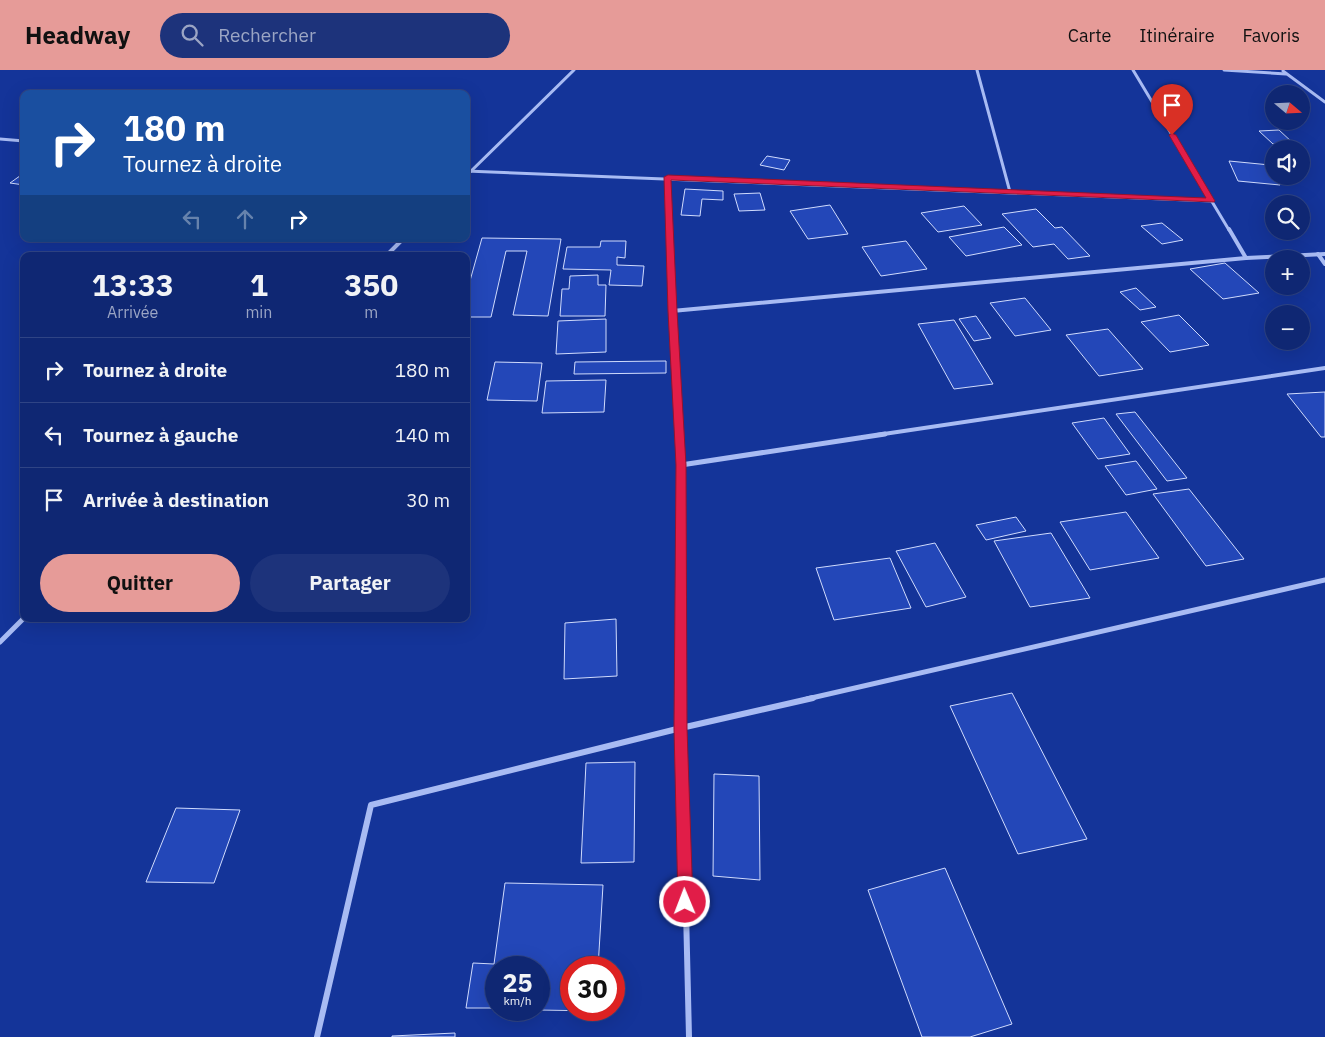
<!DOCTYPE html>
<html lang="fr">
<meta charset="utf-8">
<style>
body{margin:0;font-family:"IBM Plex Sans",sans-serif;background:#1d337b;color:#f1f3f6;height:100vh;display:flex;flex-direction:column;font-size:19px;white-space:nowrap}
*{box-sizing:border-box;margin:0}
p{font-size:16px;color:#9ba5c4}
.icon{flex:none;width:28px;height:28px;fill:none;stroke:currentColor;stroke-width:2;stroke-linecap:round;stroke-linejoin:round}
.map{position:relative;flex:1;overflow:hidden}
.side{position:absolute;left:20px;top:182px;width:450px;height:370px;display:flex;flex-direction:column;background:#0f2773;border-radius:10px;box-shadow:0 5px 20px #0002,0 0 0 1px #2f4485}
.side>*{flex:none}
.hud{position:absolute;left:20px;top:20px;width:450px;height:152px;border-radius:10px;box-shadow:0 5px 20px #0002,0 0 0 1px #2f4485;background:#1a4fa0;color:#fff;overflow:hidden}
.needle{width:32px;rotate:109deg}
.controls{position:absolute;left:1265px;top:15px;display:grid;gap:10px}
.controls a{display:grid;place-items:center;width:45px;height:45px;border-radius:50%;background:#0f2773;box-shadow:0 5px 20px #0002,0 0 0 1px #2f4485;font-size:25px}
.speed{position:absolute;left:485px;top:886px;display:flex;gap:10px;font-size:25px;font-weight:700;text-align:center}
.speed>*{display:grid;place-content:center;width:65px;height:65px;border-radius:50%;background:#0f2773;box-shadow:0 5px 20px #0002,0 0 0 1px #2f4485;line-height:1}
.speed small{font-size:12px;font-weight:400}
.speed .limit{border:8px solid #d22;background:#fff;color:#111}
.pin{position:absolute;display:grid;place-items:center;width:42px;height:42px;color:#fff;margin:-51px -21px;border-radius:50% 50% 50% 0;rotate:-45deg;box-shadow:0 0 5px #0007}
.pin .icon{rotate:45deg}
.me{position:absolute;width:55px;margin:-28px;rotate:359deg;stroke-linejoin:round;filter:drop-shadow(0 0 4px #0008)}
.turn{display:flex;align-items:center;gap:18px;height:105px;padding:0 20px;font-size:22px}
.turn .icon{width:65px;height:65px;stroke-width:2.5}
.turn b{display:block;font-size:35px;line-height:42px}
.lanes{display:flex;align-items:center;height:48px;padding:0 20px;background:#0003;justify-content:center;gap:25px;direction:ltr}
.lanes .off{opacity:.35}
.eta{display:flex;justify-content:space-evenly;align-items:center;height:85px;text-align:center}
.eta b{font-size:30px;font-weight:700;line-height:35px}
.cta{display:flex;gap:10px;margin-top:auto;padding:10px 20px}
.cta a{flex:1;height:58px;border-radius:30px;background:#e69b98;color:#111;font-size:20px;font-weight:700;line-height:58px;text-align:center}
.cta a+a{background:#1d337b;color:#f1f3f6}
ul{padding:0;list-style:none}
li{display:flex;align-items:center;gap:15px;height:65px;padding:0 20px;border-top:1px solid #2f4485}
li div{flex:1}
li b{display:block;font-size:19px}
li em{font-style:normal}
header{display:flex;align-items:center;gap:30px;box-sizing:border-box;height:70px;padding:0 25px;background:#e69b98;color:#111}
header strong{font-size:24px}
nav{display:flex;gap:28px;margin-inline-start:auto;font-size:18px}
.search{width:350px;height:45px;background:#1d337b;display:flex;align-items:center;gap:12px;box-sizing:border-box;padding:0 18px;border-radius:28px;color:#9ba5c4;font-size:19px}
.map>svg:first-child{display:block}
</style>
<header>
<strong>Headway</strong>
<div class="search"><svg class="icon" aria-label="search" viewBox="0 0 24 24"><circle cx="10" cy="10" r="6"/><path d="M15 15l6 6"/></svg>Rechercher</div>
<nav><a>Carte</a><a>Itinéraire</a><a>Favoris</a></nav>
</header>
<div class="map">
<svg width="1325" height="967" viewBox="0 0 1325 967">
<rect width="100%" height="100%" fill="#143499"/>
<g fill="#2347b8" stroke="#d0dbfd">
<polygon points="1279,60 1293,73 1273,74 1259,61"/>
<polygon points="767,86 790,90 784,100 760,95"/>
<polygon points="1229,91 1270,95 1274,106 1276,106 1280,115 1238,111"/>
<polygon points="24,103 24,115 10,113"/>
<polygon points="685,119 723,121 723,130 702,129 700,146 681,145"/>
<polygon points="760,123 765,140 739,141 734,124"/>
<polygon points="830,135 848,164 808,169 790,141"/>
<polygon points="964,136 982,155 938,162 921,143"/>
<polygon points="1036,139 1055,158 1062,157 1090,186 1068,189 1054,174 1033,177 1002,144"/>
<polygon points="1162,153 1183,170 1162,174 1141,156"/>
<polygon points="1004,157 1022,175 966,186 949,167"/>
<polygon points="482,168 561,169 548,246 513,245 527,181 506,181 491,247 466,247 466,225"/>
<polygon points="601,171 626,171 625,188 617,187 617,195 644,196 642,216 609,215 611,200 563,199 567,177 600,177"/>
<polygon points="906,171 927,199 881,206 862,177"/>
<polygon points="1225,193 1259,223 1223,229 1190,199"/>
<polygon points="598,205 598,215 606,215 605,246 560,246 562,219 569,219 570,206"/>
<polygon points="1136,218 1156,237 1140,240 1120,222"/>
<polygon points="1025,228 1051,260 1015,266 990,233"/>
<polygon points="1179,245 1209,275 1170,282 1141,252"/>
<polygon points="976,246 991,268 974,271 959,249"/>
<polygon points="606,249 606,282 556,284 558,251"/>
<polygon points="954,250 993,314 954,319 918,254"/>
<polygon points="1108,259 1143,299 1099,306 1066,265"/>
<polygon points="666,291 666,303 574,304 575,292"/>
<polygon points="495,292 542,293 537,331 487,330"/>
<polygon points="606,310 604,342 542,343 546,311"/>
<polygon points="1325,322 1325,367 1321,367 1287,324"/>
<polygon points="1135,342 1187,408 1167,411 1116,344"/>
<polygon points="1104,348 1130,384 1098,389 1072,353"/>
<polygon points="1136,391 1157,419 1126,425 1105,396"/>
<polygon points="1189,419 1244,489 1206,496 1153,424"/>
<polygon points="1126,442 1159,488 1090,500 1060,452"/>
<polygon points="1016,447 1026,461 986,470 976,455"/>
<polygon points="1051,463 1090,528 1030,537 994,471"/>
<polygon points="935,473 966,527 926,537 896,481"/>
<polygon points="890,488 911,538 834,550 816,498"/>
<polygon points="616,549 617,606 564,609 565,553"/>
<polygon points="1012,623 1087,769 1018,784 950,636"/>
<polygon points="635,692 634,792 581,793 586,693"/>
<polygon points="714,704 759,706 760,810 713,806"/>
<polygon points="176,738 240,740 214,813 146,812"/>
<polygon points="945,798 1012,954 970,967 922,967 868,820"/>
<polygon points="505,813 603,815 598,898 571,898 571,940 595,941 539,940 539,898 496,898 496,938 466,938 473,893 494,894"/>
<polygon points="455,963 455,967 392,967 392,966"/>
</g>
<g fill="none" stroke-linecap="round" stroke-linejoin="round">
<g stroke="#a8bbf3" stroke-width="3">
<polyline points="977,0 1010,122"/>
<polyline points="1133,0 1229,160"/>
<polyline points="1224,0 1286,4"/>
<polyline points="1283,1 1325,32"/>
<polyline points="0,69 24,71"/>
<polyline points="466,101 1212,131"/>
<polyline points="466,106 574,0"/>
<polyline points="668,107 670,160"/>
</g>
<g stroke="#a8bbf3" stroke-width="4">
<polyline points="670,159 679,365"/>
<polyline points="1229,159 1246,188"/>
<polyline points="1318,184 1325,194"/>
<polyline points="386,186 403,169"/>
<polyline points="672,241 1246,188 1325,184"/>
<polyline points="877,365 1325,298"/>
</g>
<g stroke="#a8bbf3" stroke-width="5">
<polyline points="679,364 681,395 681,629"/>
<polyline points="681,395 885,364"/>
<polyline points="0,572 24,548"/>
<polyline points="807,629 1325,510"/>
</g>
<g stroke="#a8bbf3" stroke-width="6">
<polyline points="681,628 689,967"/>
<polyline points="317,967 371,735 681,658 813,628"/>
</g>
</g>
<polygon fill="#e11d48" stroke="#92132f" points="1172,63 1176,65 1215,131 1214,132 671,110 677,241 686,395 687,658 693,832 690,837 685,840 680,837 678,832 674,658 676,395 668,241 664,107 668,105 1206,128 1169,65"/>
</svg>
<div class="controls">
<a><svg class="needle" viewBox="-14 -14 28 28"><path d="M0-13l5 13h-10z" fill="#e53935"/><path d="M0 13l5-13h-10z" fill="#9ba5c4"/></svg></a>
<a><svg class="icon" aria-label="sound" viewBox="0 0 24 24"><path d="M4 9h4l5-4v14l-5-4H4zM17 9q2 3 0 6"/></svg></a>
<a><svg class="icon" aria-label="search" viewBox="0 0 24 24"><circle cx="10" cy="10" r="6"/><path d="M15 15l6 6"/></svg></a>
<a>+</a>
<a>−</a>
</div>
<div class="speed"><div>25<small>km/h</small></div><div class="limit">30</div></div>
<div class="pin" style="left:1172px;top:65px;background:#d93025"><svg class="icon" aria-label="arrive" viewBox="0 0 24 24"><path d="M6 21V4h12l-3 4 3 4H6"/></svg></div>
<svg class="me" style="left:685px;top:832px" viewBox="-20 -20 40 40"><circle r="17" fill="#e11d48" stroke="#fff" stroke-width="3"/><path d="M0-11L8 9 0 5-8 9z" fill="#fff"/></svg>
<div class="hud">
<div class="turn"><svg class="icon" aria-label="right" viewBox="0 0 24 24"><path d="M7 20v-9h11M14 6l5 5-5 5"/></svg><div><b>180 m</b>Tournez à droite</div></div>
<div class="lanes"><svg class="icon off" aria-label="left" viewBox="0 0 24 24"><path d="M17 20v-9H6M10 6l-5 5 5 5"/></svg><svg class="icon off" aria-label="ahead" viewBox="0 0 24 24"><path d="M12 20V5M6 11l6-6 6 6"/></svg><svg class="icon" aria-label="right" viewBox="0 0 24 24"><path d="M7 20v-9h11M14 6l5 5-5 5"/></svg></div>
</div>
<section class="side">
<div class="eta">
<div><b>13:33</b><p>Arrivée</p></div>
<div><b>1</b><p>min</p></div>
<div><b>350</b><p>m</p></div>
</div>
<ul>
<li><svg class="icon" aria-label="right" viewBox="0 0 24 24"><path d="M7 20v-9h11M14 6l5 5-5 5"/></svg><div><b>Tournez à droite</b></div><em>180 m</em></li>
<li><svg class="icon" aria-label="left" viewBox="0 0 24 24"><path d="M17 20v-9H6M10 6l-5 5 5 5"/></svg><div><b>Tournez à gauche</b></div><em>140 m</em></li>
<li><svg class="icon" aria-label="arrive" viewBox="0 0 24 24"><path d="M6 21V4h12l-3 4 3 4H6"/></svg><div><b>Arrivée à destination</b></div><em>30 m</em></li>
</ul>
<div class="cta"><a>Quitter</a><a>Partager</a></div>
</section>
</div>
